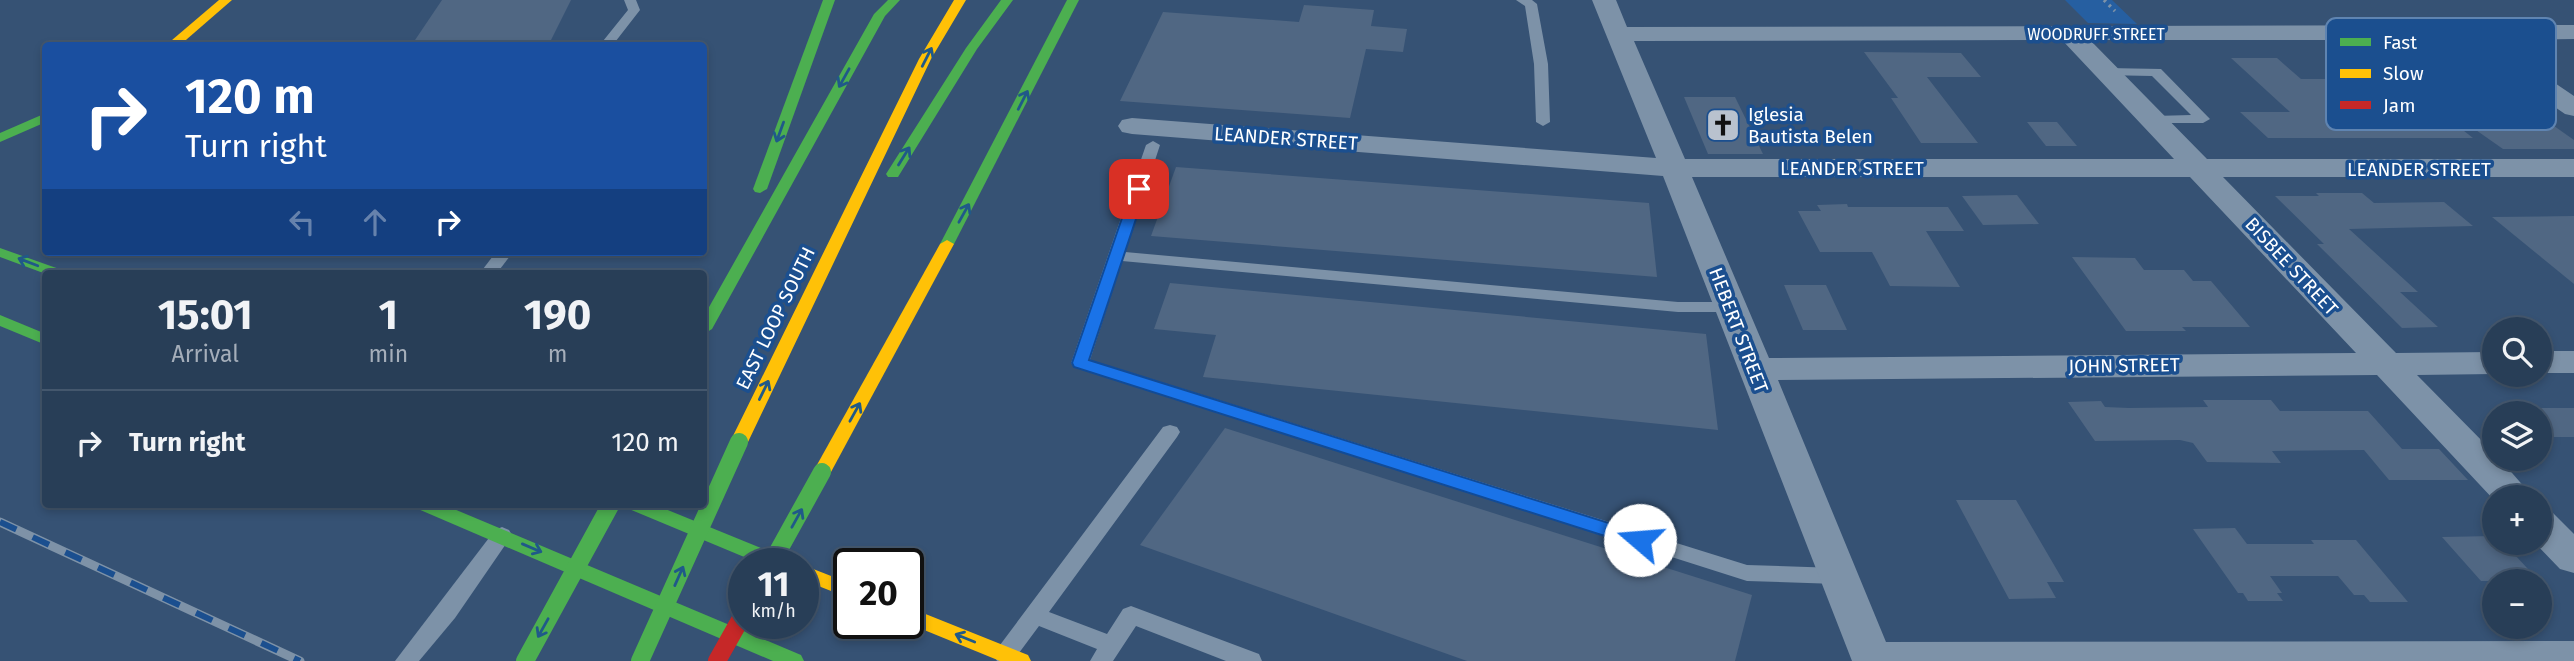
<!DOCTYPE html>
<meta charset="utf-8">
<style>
body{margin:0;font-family:"Fira Sans",sans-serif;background:#344961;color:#f1f3f6;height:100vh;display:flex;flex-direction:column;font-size:26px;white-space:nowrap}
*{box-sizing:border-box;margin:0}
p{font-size:23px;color:#a5aeba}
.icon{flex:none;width:38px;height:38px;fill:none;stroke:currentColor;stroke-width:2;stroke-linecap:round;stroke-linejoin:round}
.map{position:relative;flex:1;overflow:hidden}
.panel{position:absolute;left:42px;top:270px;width:665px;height:238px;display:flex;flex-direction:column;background:#283e57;border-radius:7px;box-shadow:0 4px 10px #0003,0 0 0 2px #44576d}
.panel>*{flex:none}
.guide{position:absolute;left:42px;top:42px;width:665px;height:214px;border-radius:7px;box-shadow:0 4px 10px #0003,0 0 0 2px #44576d;background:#1a4fa0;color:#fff;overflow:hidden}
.buttons{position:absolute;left:2482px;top:317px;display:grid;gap:14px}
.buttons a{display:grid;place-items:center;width:70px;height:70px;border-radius:50%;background:#283e57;box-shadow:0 4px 10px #0003,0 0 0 2px #44576d;font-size:35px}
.speed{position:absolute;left:728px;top:548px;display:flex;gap:14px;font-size:35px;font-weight:700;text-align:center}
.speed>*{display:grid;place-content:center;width:91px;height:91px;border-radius:50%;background:#283e57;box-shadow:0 4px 10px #0003,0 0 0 2px #44576d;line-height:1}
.speed small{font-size:18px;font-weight:400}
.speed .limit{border:4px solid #111;border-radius:10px;background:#fff;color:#111}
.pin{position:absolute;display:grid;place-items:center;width:60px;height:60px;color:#fff;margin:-30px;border-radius:14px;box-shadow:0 4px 10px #0006}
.me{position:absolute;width:77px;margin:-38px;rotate:288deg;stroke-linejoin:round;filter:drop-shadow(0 0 5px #0008)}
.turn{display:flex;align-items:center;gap:24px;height:147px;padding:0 28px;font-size:32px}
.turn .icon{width:91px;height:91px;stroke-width:2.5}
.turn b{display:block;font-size:49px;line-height:60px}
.lanes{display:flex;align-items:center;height:66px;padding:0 28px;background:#0003;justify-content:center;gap:35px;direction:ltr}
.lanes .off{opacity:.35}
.eta{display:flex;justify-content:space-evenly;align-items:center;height:119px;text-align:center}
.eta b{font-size:42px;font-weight:700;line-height:49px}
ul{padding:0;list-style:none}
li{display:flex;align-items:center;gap:21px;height:105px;padding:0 28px;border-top:2px solid #44576d}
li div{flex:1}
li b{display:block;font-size:26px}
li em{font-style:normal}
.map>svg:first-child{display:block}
</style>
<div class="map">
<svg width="2574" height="661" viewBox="0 0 2574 661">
<rect width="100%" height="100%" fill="#365274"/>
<polygon fill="#265fa1" points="2065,0 2112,0 2137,24 2088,23"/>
<g fill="#506783">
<polygon points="442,0 571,0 548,46 411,46"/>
<polygon points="1304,5 1374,10 1371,26 1407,29 1403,52 1366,49 1350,118 1120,101 1163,12 1299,22"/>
<polygon points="1864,52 1961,53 1981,77 1927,77 1978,143 1921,143 1891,98 1898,98"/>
<polygon points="2231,58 2277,58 2301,79 2349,79 2393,116 2445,116 2473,138 2268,138 2240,112 2290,112"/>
<polygon points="1684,97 1735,97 1763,154 1708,154"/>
<polygon points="2463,121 2547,121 2574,140 2574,149 2503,149"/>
<polygon points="2027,122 2057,122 2077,146 2046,146"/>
<polygon points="1176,167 1649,203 1657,277 1151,236"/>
<polygon points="2316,193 2362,193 2374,203 2444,202 2473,226 2349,229 2418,292 2400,292 2438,327 2402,328 2317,244 2324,244 2275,196 2319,196"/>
<polygon points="2017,195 2039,224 1983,225 1962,196"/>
<polygon points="1847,204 1848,207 1948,207 1964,231 1926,231 1960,287 1890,286 1872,252 1820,252 1798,211 1821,211 1817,205"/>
<polygon points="2574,216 2574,284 2492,217"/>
<polygon points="2072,257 2135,258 2144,270 2184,270 2193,281 2211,281 2250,327 2182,327 2186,331 2126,331"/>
<polygon points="1170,283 1706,334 1718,430 1203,377 1216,335 1154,329"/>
<polygon points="1784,285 1826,285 1847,330 1803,330"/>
<polygon points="2203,400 2271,400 2280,411 2368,411 2402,449 2439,449 2468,480 2389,480 2364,450 2272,451 2281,463 2207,462 2193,443 2180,440 2095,441 2068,402 2101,401 2105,407 2129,408 2208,407"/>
<rect x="2539" y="408" width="35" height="29"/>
<polygon points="1225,428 1752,595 1735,661 1467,661 1140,545"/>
<polygon points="1956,500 2016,500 2064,582 2047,582 2056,598 2009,599"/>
<polygon points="2235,528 2247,544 2314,544 2311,540 2356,540 2408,602 2370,602 2364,595 2354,595 2338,576 2270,576 2282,593 2277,593 2283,601 2248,601 2243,593 2238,593 2193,529"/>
<polygon points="2494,536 2494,542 2503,542 2539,581 2481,581 2442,537"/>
</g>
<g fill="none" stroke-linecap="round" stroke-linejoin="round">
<polyline stroke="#7d92a8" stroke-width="3.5" stroke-dasharray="2.5 4.5" stroke-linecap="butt" points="2104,0 2115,11"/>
<g fill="#7d92a8" fill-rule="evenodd">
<polygon points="624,0 636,0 640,10 612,46 599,46 628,10"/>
<polygon points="1516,0 1532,0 1537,4 1548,64 1550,122 1543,126 1536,122 1534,64 1525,6"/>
<polygon points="2107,68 2161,69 2210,119 2203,123 2149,123 2149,117 2154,116 2191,115 2152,76 2102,75 2100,72"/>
<polygon points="1153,141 1160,145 1125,252 1678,302 1732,302 1741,307 1732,312 1678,312 1122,261 1090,360 1747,565 1837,568 1845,570 1848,576 1845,582 1837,584 1747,581 1074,367 1071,363 1146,145"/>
<polygon points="496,252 513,252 497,273 480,273"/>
<polygon points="1170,425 1177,427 1180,432 1177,437 1049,612 1107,634 1123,609 1131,606 1259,654 1262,661 1226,661 1136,626 1113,661 1090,661 1097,649 1039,626 1013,661 997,661 994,655 997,649 1163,427"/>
<polygon points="502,527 509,530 512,535 455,618 419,661 395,661 495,530"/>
</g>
<g fill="#7d92a8" fill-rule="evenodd">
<path d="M1592,0H1616L1627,27L2574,25V39L2491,40L2574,96V116L2565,114L2458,40H2090L2207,159H2574V177H2223L2396,353L2494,352V374L2417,375L2494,453V458H2499L2533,497H2494V500L2377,375L1778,380L1886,642L2574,641V661H1852L1663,176L1132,134L1122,132L1118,126L1122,120L1132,118L1656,158ZM2062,40L2174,159H1685L1634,41ZM1692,177H2190L2356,353L1769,358Z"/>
<rect x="2539" y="351" width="35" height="22"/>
<polygon points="2539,509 2553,513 2574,534 2574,573 2560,569 2534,542 2539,542"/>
</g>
<g fill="#4caf50" fill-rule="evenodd">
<polygon points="823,0 835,0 767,189 760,193 755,192 753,189"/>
<polygon points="888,0 900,0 885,16 712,329 704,334 704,316 874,14"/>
<polygon points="1001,0 1013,0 977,49 898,177 888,177 886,174 966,48"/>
<polygon points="1067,0 1079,0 954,244 947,248 942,247 940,244"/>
<polygon points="46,113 46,122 0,142 0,133"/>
<polygon points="0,248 62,270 64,273 46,274 0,257"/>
<polygon points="0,315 46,334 46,345 0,326"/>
<polygon points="415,504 442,504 801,655 804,661 773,661 418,509"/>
<polygon points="626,504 653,504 788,559 790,564 761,564 629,509"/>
</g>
<g fill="#ffc107" fill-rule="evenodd">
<polygon points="219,0 232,0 179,46 165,46"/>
<polygon points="954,0 966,0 931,59 748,442 745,446 733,446 730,442 919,59"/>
<polygon points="947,240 954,244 831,472 828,476 816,476 813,472 940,244"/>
<polygon points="803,565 849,583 849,598 803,580"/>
<polygon points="908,607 1028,655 1031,661 1000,661 907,623"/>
</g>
<g stroke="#7e92a7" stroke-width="9">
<polyline id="rail" points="0,522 300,661"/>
</g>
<use href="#rail" stroke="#1b4f8f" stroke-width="6" stroke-dasharray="18" stroke-linecap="butt"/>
<g stroke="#4caf50" stroke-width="18">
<polyline points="771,564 822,472"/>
<polyline points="525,661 611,504"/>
<polyline points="640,661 739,442"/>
</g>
<polyline stroke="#c62828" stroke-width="18" points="717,661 744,613"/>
</g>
<defs><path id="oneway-shaft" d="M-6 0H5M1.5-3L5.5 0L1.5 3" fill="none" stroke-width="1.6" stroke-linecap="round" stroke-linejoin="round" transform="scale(1.75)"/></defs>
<g stroke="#205989">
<use href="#oneway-shaft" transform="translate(927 57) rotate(-63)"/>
<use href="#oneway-shaft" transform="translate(844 78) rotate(119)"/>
<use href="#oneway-shaft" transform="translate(1023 100) rotate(-63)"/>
<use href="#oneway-shaft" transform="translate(780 132) rotate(110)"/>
<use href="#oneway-shaft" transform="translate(904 156) rotate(-58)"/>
<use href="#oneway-shaft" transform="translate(964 213) rotate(-61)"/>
<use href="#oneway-shaft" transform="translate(28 262) rotate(-159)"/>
<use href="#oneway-shaft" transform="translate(764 390) rotate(-64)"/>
<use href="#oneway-shaft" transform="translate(855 412) rotate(-61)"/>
<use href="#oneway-shaft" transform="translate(797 518) rotate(-61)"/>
<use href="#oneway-shaft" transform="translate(532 548) rotate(23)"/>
<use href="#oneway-shaft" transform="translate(679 576) rotate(-66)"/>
<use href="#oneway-shaft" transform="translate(543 628) rotate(119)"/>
<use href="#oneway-shaft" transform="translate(965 638) rotate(-158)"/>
</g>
<polygon fill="#1a73e8" stroke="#114b97" stroke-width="2" points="1139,185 1146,189 1089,360 1647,535 1649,540 1647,545 1633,545 1074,367 1072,363 1132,189"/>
<defs>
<g id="church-square" transform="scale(1.75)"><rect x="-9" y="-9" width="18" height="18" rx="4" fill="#b9c2ce" stroke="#1b4f8f"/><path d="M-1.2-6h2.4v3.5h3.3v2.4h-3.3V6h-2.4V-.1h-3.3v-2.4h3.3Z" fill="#111"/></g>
</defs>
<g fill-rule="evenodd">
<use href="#church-square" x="1723" y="125"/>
</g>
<g text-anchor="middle" stroke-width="7" stroke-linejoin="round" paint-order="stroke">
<g font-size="16" fill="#fff" stroke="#1b4f8f">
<text x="2096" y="40">WOODRUFF STREET</text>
</g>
<g font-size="19" fill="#fff" stroke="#1b4f8f" text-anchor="start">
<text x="1748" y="121">Iglesia<tspan x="1748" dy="22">Bautista Belen</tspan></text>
</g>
<g font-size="19" fill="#fff" stroke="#1b4f8f">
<text transform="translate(1286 138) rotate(4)" y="7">LEANDER STREET</text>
<text x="1852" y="175">LEANDER STREET</text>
<text x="2419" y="176">LEANDER STREET</text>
<text transform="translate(2292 266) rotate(47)" y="7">BISBEE STREET</text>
<text transform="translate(775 318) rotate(-64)" y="7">EAST LOOP SOUTH</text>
<text transform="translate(1739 330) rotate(69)" y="7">HEBERT STREET</text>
<text transform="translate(2124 365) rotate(-1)" y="7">JOHN STREET</text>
</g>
</g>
<rect x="2326" y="18" width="230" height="112" rx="10" fill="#1b4f8f" stroke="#5f84b1" stroke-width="2"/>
<rect x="2340" y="38" width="31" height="8" fill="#4caf50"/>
<rect x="2340" y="69" width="31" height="9" fill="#ffc107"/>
<rect x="2340" y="101" width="31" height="8" fill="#c62828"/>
<g font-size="19" fill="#fff">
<text x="2383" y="49">Fast</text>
<text x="2383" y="80">Slow</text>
<text x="2383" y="112">Jam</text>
</g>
</svg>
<div class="buttons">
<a><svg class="icon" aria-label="search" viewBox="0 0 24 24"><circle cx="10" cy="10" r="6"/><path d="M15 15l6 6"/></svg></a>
<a><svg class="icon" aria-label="layers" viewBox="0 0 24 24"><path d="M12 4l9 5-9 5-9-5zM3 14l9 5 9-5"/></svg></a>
<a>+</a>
<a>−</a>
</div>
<div class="speed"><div>11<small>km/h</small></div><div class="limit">20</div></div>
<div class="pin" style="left:1139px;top:189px;background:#d93025"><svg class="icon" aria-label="arrive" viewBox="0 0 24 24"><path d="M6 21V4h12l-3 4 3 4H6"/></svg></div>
<svg class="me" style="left:1640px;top:540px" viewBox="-20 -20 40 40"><circle r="19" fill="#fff"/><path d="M0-13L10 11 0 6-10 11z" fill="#1a73e8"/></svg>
<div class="guide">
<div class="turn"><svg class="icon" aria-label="right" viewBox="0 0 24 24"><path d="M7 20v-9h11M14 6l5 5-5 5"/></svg><div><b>120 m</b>Turn right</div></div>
<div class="lanes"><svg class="icon off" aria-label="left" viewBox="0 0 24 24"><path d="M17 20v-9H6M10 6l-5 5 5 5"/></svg><svg class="icon off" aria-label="ahead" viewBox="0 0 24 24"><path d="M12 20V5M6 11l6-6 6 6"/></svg><svg class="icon" aria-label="right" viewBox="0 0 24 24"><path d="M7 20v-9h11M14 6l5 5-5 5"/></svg></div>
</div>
<section class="panel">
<div class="eta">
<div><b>15:01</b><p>Arrival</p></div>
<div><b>1</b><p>min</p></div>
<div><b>190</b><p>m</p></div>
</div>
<ul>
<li><svg class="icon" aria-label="right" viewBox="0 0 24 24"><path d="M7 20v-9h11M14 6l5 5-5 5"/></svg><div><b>Turn right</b></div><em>120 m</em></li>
</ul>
</section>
</div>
